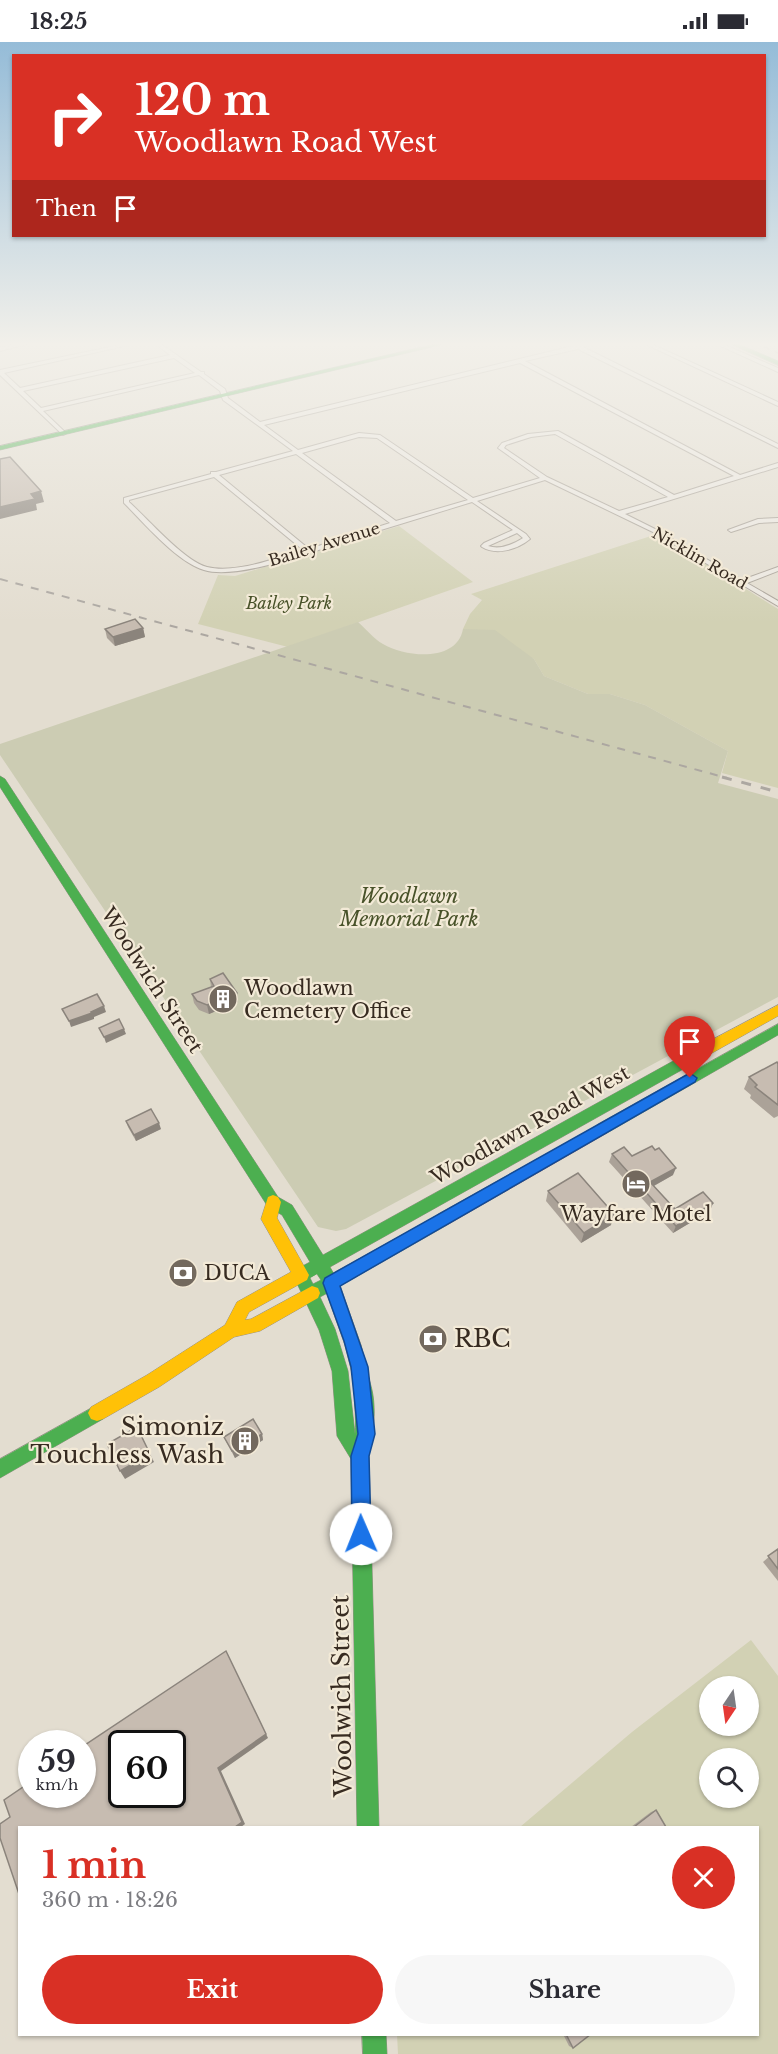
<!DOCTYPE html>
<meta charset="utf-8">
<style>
body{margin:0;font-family:"Libre Baskerville",serif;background:#f7f7f7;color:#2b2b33;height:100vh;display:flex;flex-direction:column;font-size:22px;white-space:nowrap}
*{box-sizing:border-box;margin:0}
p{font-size:20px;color:#7c7c81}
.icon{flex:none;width:33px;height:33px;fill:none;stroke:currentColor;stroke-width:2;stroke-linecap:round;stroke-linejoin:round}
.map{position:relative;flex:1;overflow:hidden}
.panel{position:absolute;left:18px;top:1784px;width:741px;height:210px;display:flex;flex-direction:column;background:#fff;border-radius:0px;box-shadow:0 2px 4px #0004}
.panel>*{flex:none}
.guide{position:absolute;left:12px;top:12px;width:754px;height:183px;border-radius:0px;box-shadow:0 2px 4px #0004;background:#d93025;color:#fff;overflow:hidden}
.needle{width:39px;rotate:193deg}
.fabs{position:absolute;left:699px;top:1634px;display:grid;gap:12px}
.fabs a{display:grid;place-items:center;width:60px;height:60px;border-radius:50%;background:#fff;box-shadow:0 2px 4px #0004;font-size:30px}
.speed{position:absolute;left:18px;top:1688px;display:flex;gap:12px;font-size:30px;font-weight:700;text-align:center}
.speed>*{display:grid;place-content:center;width:78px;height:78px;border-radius:50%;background:#fff;box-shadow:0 2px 4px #0004;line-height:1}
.speed small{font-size:15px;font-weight:400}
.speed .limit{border:3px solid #111;border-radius:9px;background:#fff;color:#111}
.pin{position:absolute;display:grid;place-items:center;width:51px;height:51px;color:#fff;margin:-62px -26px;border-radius:50% 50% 50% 0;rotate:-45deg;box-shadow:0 0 6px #0007}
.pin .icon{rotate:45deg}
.me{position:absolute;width:66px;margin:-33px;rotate:359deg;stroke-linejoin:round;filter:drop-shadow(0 0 4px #0008)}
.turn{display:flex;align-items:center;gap:21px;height:126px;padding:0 24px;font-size:27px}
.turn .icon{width:78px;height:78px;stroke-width:2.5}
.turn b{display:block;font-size:42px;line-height:51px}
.then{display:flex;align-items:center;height:57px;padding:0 24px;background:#0003;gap:12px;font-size:22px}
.round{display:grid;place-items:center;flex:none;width:63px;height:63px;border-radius:32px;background:#f7f7f7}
.summary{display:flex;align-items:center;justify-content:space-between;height:102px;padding:0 24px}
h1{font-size:36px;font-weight:700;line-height:45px;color:#d93025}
.button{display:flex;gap:12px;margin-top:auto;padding:12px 24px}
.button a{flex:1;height:69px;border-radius:36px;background:#d93025;color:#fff;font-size:24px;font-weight:700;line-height:69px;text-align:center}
.button a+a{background:#f7f7f7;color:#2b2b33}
.status{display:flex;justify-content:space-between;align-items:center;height:42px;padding:0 30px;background:#fff;direction:ltr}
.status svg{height:16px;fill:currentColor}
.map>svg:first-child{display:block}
</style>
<div class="status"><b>18:25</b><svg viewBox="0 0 49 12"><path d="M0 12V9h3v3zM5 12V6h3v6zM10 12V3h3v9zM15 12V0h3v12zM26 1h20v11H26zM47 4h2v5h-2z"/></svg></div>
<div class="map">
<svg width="778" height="2012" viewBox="0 0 778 2012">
<rect width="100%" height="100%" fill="#e3ddd0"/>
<g fill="#d2d1b4" fill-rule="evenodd">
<polygon points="399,484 473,540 288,605 198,582 218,533 235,534"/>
<path d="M651,494C672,496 754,553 778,567V746L722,731L728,709L645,663L610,652H588L544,634L534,617L463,587L470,572L482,558L471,552Z"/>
<path d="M751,1598L778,1634V2012H398L397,1992H758V1785H520L632,1690ZM710,1644H748V1683H710ZM710,1716H748V1755H710Z"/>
</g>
<path fill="#ccccb3" d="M358,580C366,587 374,597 383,602C407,616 457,620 463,587L495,588L534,617L544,634L588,652H610L645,663L728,709L718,741L778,757V955L346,1187L336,1189L318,1185L0,713V702Z"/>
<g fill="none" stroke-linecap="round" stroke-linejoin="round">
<g stroke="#a9a298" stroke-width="2">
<g id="street">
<polygon points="27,300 35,300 0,309 0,305"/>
<path d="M134,300H142L4,331L20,346L170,313L153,300H158L201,330H204V332L225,347L228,356L260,380L577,303L601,300L583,305L778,402V406L776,405L578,307L525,319L740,433L778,421V425L625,472L659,489L742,538L778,525V529L747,541L778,559V564L655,491L545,438L477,459L526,492L530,497C518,507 497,514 482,505L481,504L484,501L513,488L472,460C434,472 396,483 358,495C322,506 239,539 204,528C177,520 144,481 124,461V456L211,432V430H216L293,409L223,358L220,349L199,333L43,369L65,390V392L63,393L0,333V328ZM174,316L195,331L41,366L23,349ZM520,321L734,434L674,453L558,389L528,392L502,401L498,406L540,436L473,456L380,393L359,391L298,408L264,383ZM555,392L668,455L619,469L547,435L504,406L506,403L531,395ZM359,395L377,396L468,458L396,479L302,411ZM296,412L390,481L309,507L219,433ZM214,435L303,508C277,516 235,532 207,525C184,519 148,477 129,460V458ZM517,491L523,496C512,503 500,508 488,504Z"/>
<polygon points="641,300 647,300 778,360 778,364"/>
<polygon points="712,300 718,300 778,326 778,330"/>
<polygon points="778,476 778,480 759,481 731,490 728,488 758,477"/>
</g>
</g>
<g stroke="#989288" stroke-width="1">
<g id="fast">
<polygon points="443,300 453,300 0,408 0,404"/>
<polygon points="726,300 734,300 778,319 778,323"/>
<path d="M0,734L5,737L278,1155L292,1163L323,1213L702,1003H712L714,1007L712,1011L330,1225L339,1241L337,1246L320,1255L335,1287L348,1329L355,1392C357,1377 352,1345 356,1335L362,1333L368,1335C378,1359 374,1389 369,1414L379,1785H357L351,1417L337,1394L332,1329L319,1288L293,1233L295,1228L310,1220L282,1173L268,1165L0,745ZM317,1232L321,1238L313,1242L310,1236Z"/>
<polygon points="778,982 778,993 607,1091 602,1093 597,1091 595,1087 597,1083"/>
<polygon points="97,1363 103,1365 106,1371 103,1377 0,1436 0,1417"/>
<polygon points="362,1992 386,1992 387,2012 363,2012"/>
</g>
</g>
<g stroke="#989288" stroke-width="1">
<g id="slow">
<polygon points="778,963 778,974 712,1011 702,1011 700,1007 702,1003"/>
<polygon points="273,1153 278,1155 281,1160 277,1176 309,1233 307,1238 249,1270 245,1278 251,1277 312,1244 318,1246 320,1251 318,1256 260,1289 234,1295 159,1345 103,1377 97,1379 91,1377 88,1371 91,1365 147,1333 225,1283 237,1260 291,1230 261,1177 268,1155"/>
<polygon points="442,1171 447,1173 450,1178 447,1183 340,1244 361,1303 370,1341 368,1347 362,1349 356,1347 345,1303 323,1241 325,1236"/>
</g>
</g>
<g stroke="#989288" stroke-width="1">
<polygon id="jam" points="602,1081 607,1083 609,1087 607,1091 447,1183 442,1185 437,1183 434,1178 437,1173"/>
</g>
<use href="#street" fill="#ece8e1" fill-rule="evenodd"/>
<use href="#fast" fill="#4caf50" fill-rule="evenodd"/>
<use href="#slow" fill="#ffc107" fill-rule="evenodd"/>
<use href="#jam" fill="#c62828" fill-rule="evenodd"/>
<polyline stroke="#aca7a1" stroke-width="1.5" stroke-dasharray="6 6" stroke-linecap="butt" points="753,300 778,311"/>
<polyline stroke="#aca7a1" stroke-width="2" stroke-dasharray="8 8" stroke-linecap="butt" points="0,537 727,736"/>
<polyline stroke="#aca7a1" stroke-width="3" stroke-dasharray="10 10" stroke-linecap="butt" points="722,735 778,750"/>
</g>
<g fill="#aba298">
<polygon points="143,586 145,595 115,604 107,596 105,587"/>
<polygon points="210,937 238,960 209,972 199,968 194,961 192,952 211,945"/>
<polygon points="778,1022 778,1074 774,1076 750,1056 751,1053 744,1047 749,1035"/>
<polygon points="126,1079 161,1087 136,1099 128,1085"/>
<polygon points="612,1112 632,1114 673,1133 654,1144 675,1167 713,1161 710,1169 673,1191 609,1120"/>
<polygon points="548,1149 611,1183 581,1201 546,1159"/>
<polygon points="262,1392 263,1398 235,1416 227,1401 224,1395"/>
<polygon points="778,1507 778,1539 763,1520"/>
<polygon points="656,1768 666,1785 631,1785 651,1770"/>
<polygon points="563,1992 591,1992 573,2006 569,2004"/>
</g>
<g fill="#8b847c">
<polygon points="41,449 44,460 36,462 37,468 0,477 0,465 31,452"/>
<polygon points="143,586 145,595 115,604 113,595"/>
<polygon points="237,951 238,960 209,972 207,963"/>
<polygon points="104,964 106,970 94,975 94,977 71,985 69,979"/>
<polygon points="124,987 126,992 106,1001 104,995"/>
<polygon points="159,1081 161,1087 136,1099 134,1093"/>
<polygon points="676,1126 673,1133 648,1147 650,1140"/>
<polygon points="713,1161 710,1169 673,1191 676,1184"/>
<polygon points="614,1172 611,1183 581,1201 584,1191"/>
<polygon points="137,1385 154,1420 125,1437 120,1429"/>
<polygon points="262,1392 263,1398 235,1416 232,1409"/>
<polygon points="226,1609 268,1696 221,1729 245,1782 241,1785 235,1785 218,1726"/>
</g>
<g fill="#c7bcb1" stroke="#8b847c" stroke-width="1.5" fill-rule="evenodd">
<polygon points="10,415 41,449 31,452 35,457 0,465 0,417"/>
<polygon points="135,577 143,586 113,595 105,587"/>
<polygon points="223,931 237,951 207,963 197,959 192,952 214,944 210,937"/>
<polygon points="97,952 104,964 91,970 92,971 69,979 62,967"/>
<polygon points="119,977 124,987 104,995 99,986"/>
<polygon points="777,1020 778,1022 778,1063 755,1045 757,1043 749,1035"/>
<polygon points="151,1067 159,1081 134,1093 126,1079"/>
<polygon points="652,1104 655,1108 659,1106 676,1126 650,1140 675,1167 703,1150 713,1161 676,1184 612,1112 624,1105 632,1114"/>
<polygon points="578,1131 614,1172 584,1191 548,1149"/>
<polygon points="253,1377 262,1392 232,1409 224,1395"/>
<polygon points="137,1385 150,1412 120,1429 107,1402"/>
<polygon points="778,1507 778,1527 768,1514"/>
<path d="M226,1609L266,1692L218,1726L242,1780L235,1785H20V1855L0,1796V1782L10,1775L4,1758L32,1739V1752H82V1705ZM122,1701H172V1752H122Z"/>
<polygon points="656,1768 666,1785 634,1785"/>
<polygon points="566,1992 591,1992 573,2006"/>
</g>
<linearGradient id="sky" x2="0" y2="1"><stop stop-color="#95bcd8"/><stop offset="0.52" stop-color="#f2f0ea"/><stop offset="1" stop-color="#f2f0ea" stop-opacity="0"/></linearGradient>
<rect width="778" height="581" fill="url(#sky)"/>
<polygon fill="#1a73e8" stroke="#114b97" stroke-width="1.5" points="690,1031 697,1036 695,1040 340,1244 368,1325 375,1392 369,1414 371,1492 368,1499 361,1502 355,1499 352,1492 351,1414 358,1392 351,1325 344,1299 323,1241 325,1236"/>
<defs>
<g id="building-disc" transform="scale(1.5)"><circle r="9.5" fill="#73695e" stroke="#f3ead7"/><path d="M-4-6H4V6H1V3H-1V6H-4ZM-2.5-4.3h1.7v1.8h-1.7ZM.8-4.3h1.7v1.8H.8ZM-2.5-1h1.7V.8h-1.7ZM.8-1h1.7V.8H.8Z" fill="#fff"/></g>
<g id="hotel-disc" transform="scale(1.5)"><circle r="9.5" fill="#73695e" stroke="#f3ead7"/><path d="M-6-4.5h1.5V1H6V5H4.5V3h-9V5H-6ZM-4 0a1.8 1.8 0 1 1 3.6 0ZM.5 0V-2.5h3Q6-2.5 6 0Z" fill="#fff"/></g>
<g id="bank-disc" transform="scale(1.5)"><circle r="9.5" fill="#73695e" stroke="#f3ead7"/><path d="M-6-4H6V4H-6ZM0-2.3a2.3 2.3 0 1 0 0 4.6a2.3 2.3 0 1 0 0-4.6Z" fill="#fff"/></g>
</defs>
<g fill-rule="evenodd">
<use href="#building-disc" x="223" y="957"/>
<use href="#hotel-disc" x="636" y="1142"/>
<use href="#bank-disc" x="183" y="1231"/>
<use href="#bank-disc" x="433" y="1297"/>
<use href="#building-disc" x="245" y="1399"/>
</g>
<g text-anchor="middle" stroke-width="4.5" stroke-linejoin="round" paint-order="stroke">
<g font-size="16" fill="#372b21" stroke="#f3ead7">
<text transform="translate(324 502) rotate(-17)" y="6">Bailey Avenue</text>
<text transform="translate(700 516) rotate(30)" y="6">Nicklin Road</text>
</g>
<g font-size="16" font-style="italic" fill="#485229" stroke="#f3ead7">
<text x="289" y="567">Bailey Park</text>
</g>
<g font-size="20" font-style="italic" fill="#485229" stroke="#f3ead7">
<text x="409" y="861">Woodlawn<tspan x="409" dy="23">Memorial Park</tspan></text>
</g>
<g font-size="20" fill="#372b21" stroke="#f3ead7">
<text transform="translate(152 938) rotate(57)" y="7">Woolwich Street</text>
<text transform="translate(530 1083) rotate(-29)" y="7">Woodlawn Road West</text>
</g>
<g font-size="20" fill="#372b21" stroke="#f3ead7" text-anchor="start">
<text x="244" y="953">Woodlawn<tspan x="244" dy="23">Cemetery Office</tspan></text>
<text x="636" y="1179" text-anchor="middle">Wayfare Motel</text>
<text x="204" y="1238">DUCA</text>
</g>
<g font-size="24" fill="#372b21" stroke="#f3ead7" text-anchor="start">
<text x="454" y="1305">RBC</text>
<text x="224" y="1393" text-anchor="end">Simoniz<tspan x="224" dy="28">Touchless Wash</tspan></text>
</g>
<g font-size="24" fill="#372b21" stroke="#f3ead7">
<text transform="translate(342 1654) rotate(-91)" y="8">Woolwich Street</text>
</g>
</g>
</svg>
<div class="fabs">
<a><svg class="needle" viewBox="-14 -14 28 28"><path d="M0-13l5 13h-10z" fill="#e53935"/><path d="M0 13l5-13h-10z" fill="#7c7c81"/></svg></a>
<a><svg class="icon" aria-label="search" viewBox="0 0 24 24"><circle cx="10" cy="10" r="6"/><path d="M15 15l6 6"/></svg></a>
</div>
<div class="speed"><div>59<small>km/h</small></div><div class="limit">60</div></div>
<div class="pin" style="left:690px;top:1036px;background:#d93025"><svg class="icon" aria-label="arrive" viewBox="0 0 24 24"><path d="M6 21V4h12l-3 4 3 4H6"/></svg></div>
<svg class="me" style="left:361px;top:1492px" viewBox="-20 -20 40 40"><circle r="19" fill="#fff"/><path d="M0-13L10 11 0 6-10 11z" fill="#1a73e8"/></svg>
<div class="guide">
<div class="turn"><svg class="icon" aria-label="right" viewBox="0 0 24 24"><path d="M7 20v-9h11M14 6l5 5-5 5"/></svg><div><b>120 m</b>Woodlawn Road West</div></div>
<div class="then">Then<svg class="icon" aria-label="arrive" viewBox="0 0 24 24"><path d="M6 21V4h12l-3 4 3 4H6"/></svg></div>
</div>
<section class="panel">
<div class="summary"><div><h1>1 min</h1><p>360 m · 18:26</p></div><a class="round" style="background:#d93025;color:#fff"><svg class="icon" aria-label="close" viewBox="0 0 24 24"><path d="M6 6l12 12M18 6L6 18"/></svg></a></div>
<div class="button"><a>Exit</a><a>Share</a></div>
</section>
</div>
